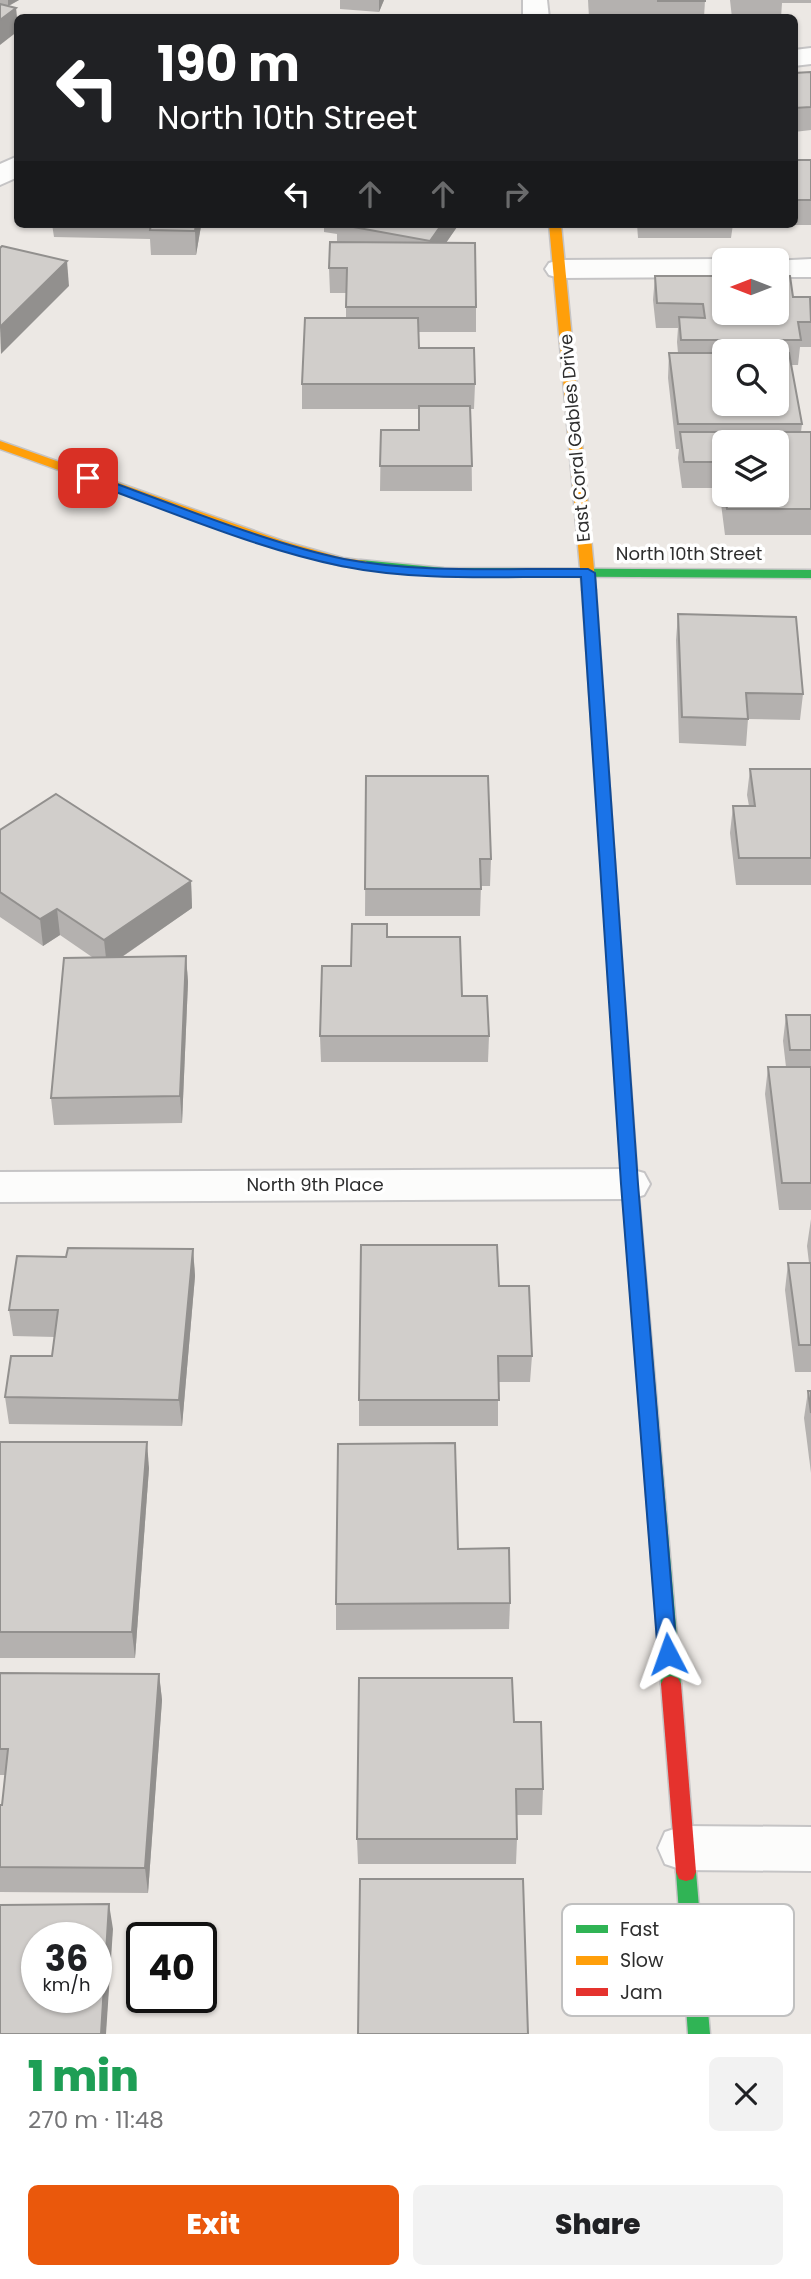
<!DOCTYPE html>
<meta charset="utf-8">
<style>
body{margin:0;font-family:Poppins,sans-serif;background:#f2f2f2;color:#202124;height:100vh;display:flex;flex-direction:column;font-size:26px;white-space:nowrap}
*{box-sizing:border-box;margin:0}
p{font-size:23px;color:#757577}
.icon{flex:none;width:38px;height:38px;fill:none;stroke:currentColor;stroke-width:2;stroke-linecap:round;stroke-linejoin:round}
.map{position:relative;height:2034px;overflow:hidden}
.panel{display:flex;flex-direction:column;background:#fff;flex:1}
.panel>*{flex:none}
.banner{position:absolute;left:14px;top:14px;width:784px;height:214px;border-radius:10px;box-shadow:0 2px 5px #0004;background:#202124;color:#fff;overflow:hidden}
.needle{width:46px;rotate:270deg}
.controls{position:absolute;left:712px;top:248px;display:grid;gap:14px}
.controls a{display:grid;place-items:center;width:77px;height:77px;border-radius:10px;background:#fff;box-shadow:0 2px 5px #0004;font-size:35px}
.speed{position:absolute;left:21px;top:1922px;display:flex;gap:14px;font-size:35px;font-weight:700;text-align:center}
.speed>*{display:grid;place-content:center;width:91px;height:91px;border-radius:50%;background:#fff;box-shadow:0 2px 5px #0004;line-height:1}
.speed small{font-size:18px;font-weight:400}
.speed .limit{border:4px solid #111;border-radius:10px;background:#fff;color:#111}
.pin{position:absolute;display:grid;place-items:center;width:60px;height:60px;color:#fff;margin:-30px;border-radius:14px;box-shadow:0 4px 10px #0006}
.me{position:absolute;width:77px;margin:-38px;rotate:356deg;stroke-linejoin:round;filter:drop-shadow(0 0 5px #0008)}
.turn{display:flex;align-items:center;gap:24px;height:147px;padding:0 28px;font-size:32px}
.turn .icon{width:91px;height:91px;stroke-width:2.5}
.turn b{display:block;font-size:49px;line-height:60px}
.lanes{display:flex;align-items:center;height:66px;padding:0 28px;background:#0003;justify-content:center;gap:35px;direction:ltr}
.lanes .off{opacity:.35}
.round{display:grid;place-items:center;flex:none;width:74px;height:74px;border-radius:10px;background:#f2f2f2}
.overview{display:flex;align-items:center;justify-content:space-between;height:119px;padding:0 28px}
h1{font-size:42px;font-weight:800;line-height:52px;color:#1e9e55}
.primary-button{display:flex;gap:14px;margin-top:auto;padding:14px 28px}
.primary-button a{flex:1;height:80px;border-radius:10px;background:#ea580c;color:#fff;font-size:28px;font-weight:800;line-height:80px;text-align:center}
.primary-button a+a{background:#f2f2f2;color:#202124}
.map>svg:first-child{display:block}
</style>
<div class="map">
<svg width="811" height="2034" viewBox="0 0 811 2034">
<rect width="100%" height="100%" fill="#ece8e4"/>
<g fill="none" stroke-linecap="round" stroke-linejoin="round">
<g stroke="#c5c4c5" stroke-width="4">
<g id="street">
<polygon points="523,0 547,0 549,18 523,18"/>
<polygon points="811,48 811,64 794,66 794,50"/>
<polygon points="18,156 18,177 0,185 0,164"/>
<polygon points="724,259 729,261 724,261 724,277 559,278 549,275 545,269 549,263 559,260"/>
<polygon points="811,259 811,277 777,277 777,261 772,261"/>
<polygon points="630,1169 644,1173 650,1184 644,1195 630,1199 0,1202 0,1172"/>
<polygon points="683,1826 811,1827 811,1871 683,1870 665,1864 658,1848 665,1832"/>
</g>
</g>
<g stroke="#c5c4c5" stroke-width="3">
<g id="fast">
<polygon points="361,560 444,568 811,570 811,578 444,576 356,567 356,561"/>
<polygon points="607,844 614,849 638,1184 681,1684 678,1690 671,1692 664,1690 661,1684 622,1184 600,849"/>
<polygon points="686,1863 693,1865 696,1872 710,2034 688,2034 676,1872 679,1865"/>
</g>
</g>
<g stroke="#c5c4c5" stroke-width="3">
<g id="slow">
<polygon points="549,224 561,224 596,590 589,594 582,590"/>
<polygon points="0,441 283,541 343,558 366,561 368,564 361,568 342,566 273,547 0,449"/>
</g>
</g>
<g stroke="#c5c4c5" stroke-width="3">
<g id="jam">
<polygon points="589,586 596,590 614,849 607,854 600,849 582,590"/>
<polygon points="671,1676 678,1678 681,1684 696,1872 693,1879 686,1881 679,1879 676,1872 661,1684 664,1678"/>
</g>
</g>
<use href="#street" fill="#fcfcfb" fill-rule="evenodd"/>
<use href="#fast" fill="#30b455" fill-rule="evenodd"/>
<use href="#slow" fill="#ff9f0a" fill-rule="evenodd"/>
<use href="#jam" fill="#e5322d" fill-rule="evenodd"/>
</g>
<g fill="#b4b1af" fill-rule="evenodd">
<polygon points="0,0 19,0 9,6 16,8 18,31 0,4"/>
<polygon points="340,0 384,0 379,12 340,9"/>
<polygon points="588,0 705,0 704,18 589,18"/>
<polygon points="730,0 811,0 811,3 782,3 781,18 732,18"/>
<polygon points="811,72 811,130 794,132 794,73"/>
<polygon points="794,160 811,160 811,225 789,225 794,224"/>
<polygon points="52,224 201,224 201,226 196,255 151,255 150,239 54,237"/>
<polygon points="324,224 459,224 446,243 476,307 476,332 419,332 419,348 475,384 474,409 471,409 472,491 380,491 381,430 419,430 419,409 302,409 302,384 346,318 346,293 330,293 329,268 337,242 337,234 324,232"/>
<polygon points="637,224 733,224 731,238 638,238"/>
<path d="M655,276L793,297L811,304V347H800L798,365H791L802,424L801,432H811V535H725L719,488H682L678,458L679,449H676L668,378L669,353H678L677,342L678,328H656L653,300ZM724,352H777V404H724ZM724,443L777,495H724Z"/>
<polygon points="678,614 803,694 800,720 748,719 746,746 679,743 676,640"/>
<polygon points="750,769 811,769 811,885 736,885 730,833 733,806 749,806 747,795"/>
<polygon points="366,776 491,859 490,886 481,886 480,916 365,916"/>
<polygon points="0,830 191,881 192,908 122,957 186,956 188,982 182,1123 54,1125 51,1098 92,957 60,935 43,946 0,917"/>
<polygon points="387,937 462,996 489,1036 488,1062 321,1062 320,1036 351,966"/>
<polygon points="786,1015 811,1015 811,1210 779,1210 765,1094 768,1067 786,1067 783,1041"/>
<polygon points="811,1219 811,1372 795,1372 785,1290 788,1263 809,1263 807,1246"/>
<polygon points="193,1249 195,1276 182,1426 9,1424 5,1397 52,1356 55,1337 13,1336 9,1310"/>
<polygon points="499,1286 532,1356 530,1382 498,1382 498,1426 359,1426 359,1400"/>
<polygon points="808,1391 811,1391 811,1473 804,1418"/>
<polygon points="0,1442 149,1468 135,1658 0,1658"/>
<polygon points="458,1549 510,1603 509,1629 336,1630 336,1604"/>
<polygon points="0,1673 159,1674 162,1700 148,1893 0,1892 0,1805 2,1805 5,1775 0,1775"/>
<polygon points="514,1722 543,1789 542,1815 517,1815 517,1839 516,1864 358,1864 357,1839"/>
</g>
<g fill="#92908e">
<polygon points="8,0 19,0 8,6"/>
<polygon points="379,0 384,0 379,12"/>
<polygon points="16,8 18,31 0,45 0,20"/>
<polygon points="196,224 201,224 201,226 196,255 195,231"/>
<polygon points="442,224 459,224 430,266 430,241"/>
<polygon points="67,261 69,286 1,354 0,327"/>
<polygon points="191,881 192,908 107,967 104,940"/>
<polygon points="57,909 60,935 43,946 40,919"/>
<polygon points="186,956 188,982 182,1123 180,1096"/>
<polygon points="193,1249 195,1276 182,1426 179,1400"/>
<polygon points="147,1442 149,1468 135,1658 132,1632"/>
<polygon points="159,1674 162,1700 148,1893 145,1868"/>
<polygon points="109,1904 113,1929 106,2034 101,2034"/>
</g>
<g fill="#d1cecb" stroke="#92908e" stroke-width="2" fill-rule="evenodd">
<rect x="658" y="0" width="47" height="1"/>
<polygon points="0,4 16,8 0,20"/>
<polygon points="811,72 811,107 794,108 794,73"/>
<rect x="794" y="160" width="17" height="40"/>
<polygon points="151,224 196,224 195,231 150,230"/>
<polygon points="337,224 442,224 430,241"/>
<polygon points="330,242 475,243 476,307 346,307 347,268 329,268"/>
<polygon points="2,246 67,261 0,327 0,248"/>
<polygon points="655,276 724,276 724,313 777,313 777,276 790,276 793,297 810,297 811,322 798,322 801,340 681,340 679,317 705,318 703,304 657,303"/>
<polygon points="305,318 418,318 419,348 474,348 475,384 302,384"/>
<polygon points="669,353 724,353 724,404 777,404 777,353 789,353 802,424 678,424"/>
<polygon points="419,406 470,406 472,466 380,466 381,430 419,430"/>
<polygon points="680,432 811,432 811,509 727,509 725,495 777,495 777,443 724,443 724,490 721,462 684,462"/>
<polygon points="678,614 796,617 803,694 746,693 748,719 682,717"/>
<polygon points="750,769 811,769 811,858 739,858 733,806 755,806"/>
<polygon points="366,776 488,776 491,859 480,859 481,889 365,889"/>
<polygon points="56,794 191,881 104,940 57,909 40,919 0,892 0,830"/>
<polygon points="352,924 387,924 387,937 460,937 462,996 487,996 489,1036 320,1036 322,966 351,966"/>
<polygon points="186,956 180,1096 51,1098 64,958"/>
<polygon points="786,1015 811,1015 811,1050 790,1050"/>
<polygon points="768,1067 811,1067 811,1183 782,1183"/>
<polygon points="361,1245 497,1245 499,1286 529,1286 532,1356 498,1356 499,1400 359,1400"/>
<polygon points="68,1248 193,1249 179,1400 5,1397 11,1356 52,1356 58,1310 9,1310 17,1256 66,1257"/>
<polygon points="788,1263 811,1263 811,1345 799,1345"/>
<polygon points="808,1391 811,1391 811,1413"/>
<polygon points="0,1442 147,1442 132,1632 0,1632"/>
<polygon points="455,1443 458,1549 509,1548 510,1603 336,1604 338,1444"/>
<polygon points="0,1673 159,1674 145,1868 0,1867 0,1805 2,1805 8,1749 0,1749"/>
<polygon points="359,1678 512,1678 514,1722 541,1722 543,1789 516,1789 517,1839 357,1839"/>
<polygon points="360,1879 523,1879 528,2034 358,2034"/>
<path d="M109,1904L101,2034H0V1905ZM37,1937H96V1997H37Z"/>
</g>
<path fill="#1a73e8" stroke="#114b97" stroke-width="2" d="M83,475H92C171,503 263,542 344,559C423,574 508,568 588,569L595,573L638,1184L677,1654L675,1660H661L658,1654L621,1184L581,577C502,576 419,582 341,566C254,548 167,510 83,480Z"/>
<g text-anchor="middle" stroke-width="7" stroke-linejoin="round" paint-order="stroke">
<g font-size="18" fill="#2e2e2e" stroke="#fff">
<text transform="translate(575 438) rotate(-95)" y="6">East Coral Gables Drive</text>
<text x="689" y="560">North 10th Street</text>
<text x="315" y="1191">North 9th Place</text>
</g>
</g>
<rect x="562" y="1904" width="232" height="112" rx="10" fill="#fff" stroke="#c0c0c0" stroke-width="2"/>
<rect x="576" y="1925" width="32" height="8" fill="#30b455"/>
<rect x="576" y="1956" width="32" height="9" fill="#ff9f0a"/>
<rect x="576" y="1988" width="32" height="8" fill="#e5322d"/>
<g font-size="19" fill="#2e2e2e">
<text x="620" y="1936">Fast</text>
<text x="620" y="1967">Slow</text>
<text x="620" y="1999">Jam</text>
</g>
</svg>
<div class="controls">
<a><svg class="needle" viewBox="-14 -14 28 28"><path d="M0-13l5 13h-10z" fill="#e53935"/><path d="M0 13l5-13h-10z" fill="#757577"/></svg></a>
<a><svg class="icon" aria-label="search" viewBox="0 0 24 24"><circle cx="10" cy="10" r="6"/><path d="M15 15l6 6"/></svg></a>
<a><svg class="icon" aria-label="layers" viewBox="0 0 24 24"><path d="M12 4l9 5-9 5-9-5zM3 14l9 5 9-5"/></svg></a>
</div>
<div class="speed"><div>36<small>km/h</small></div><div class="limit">40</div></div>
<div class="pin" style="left:88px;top:478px;background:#d93025"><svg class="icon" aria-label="arrive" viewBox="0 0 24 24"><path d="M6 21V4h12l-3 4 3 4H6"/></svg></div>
<svg class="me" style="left:668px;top:1654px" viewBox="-20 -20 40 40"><path d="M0-17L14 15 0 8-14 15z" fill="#1a73e8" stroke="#fff" stroke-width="4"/></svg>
<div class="banner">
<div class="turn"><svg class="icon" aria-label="left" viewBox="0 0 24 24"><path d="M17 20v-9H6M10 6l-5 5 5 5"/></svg><div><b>190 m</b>North 10th Street</div></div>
<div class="lanes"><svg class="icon" aria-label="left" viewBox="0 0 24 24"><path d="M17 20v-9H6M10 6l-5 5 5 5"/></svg><svg class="icon off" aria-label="ahead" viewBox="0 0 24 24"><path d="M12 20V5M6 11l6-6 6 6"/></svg><svg class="icon off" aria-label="ahead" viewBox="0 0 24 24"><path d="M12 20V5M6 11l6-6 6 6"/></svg><svg class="icon off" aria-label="right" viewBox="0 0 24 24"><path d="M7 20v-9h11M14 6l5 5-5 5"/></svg></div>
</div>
</div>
<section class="panel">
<div class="overview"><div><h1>1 min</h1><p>270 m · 11:48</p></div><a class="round"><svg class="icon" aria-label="close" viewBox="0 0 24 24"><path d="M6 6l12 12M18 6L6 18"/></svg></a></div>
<div class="primary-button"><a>Exit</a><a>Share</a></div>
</section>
